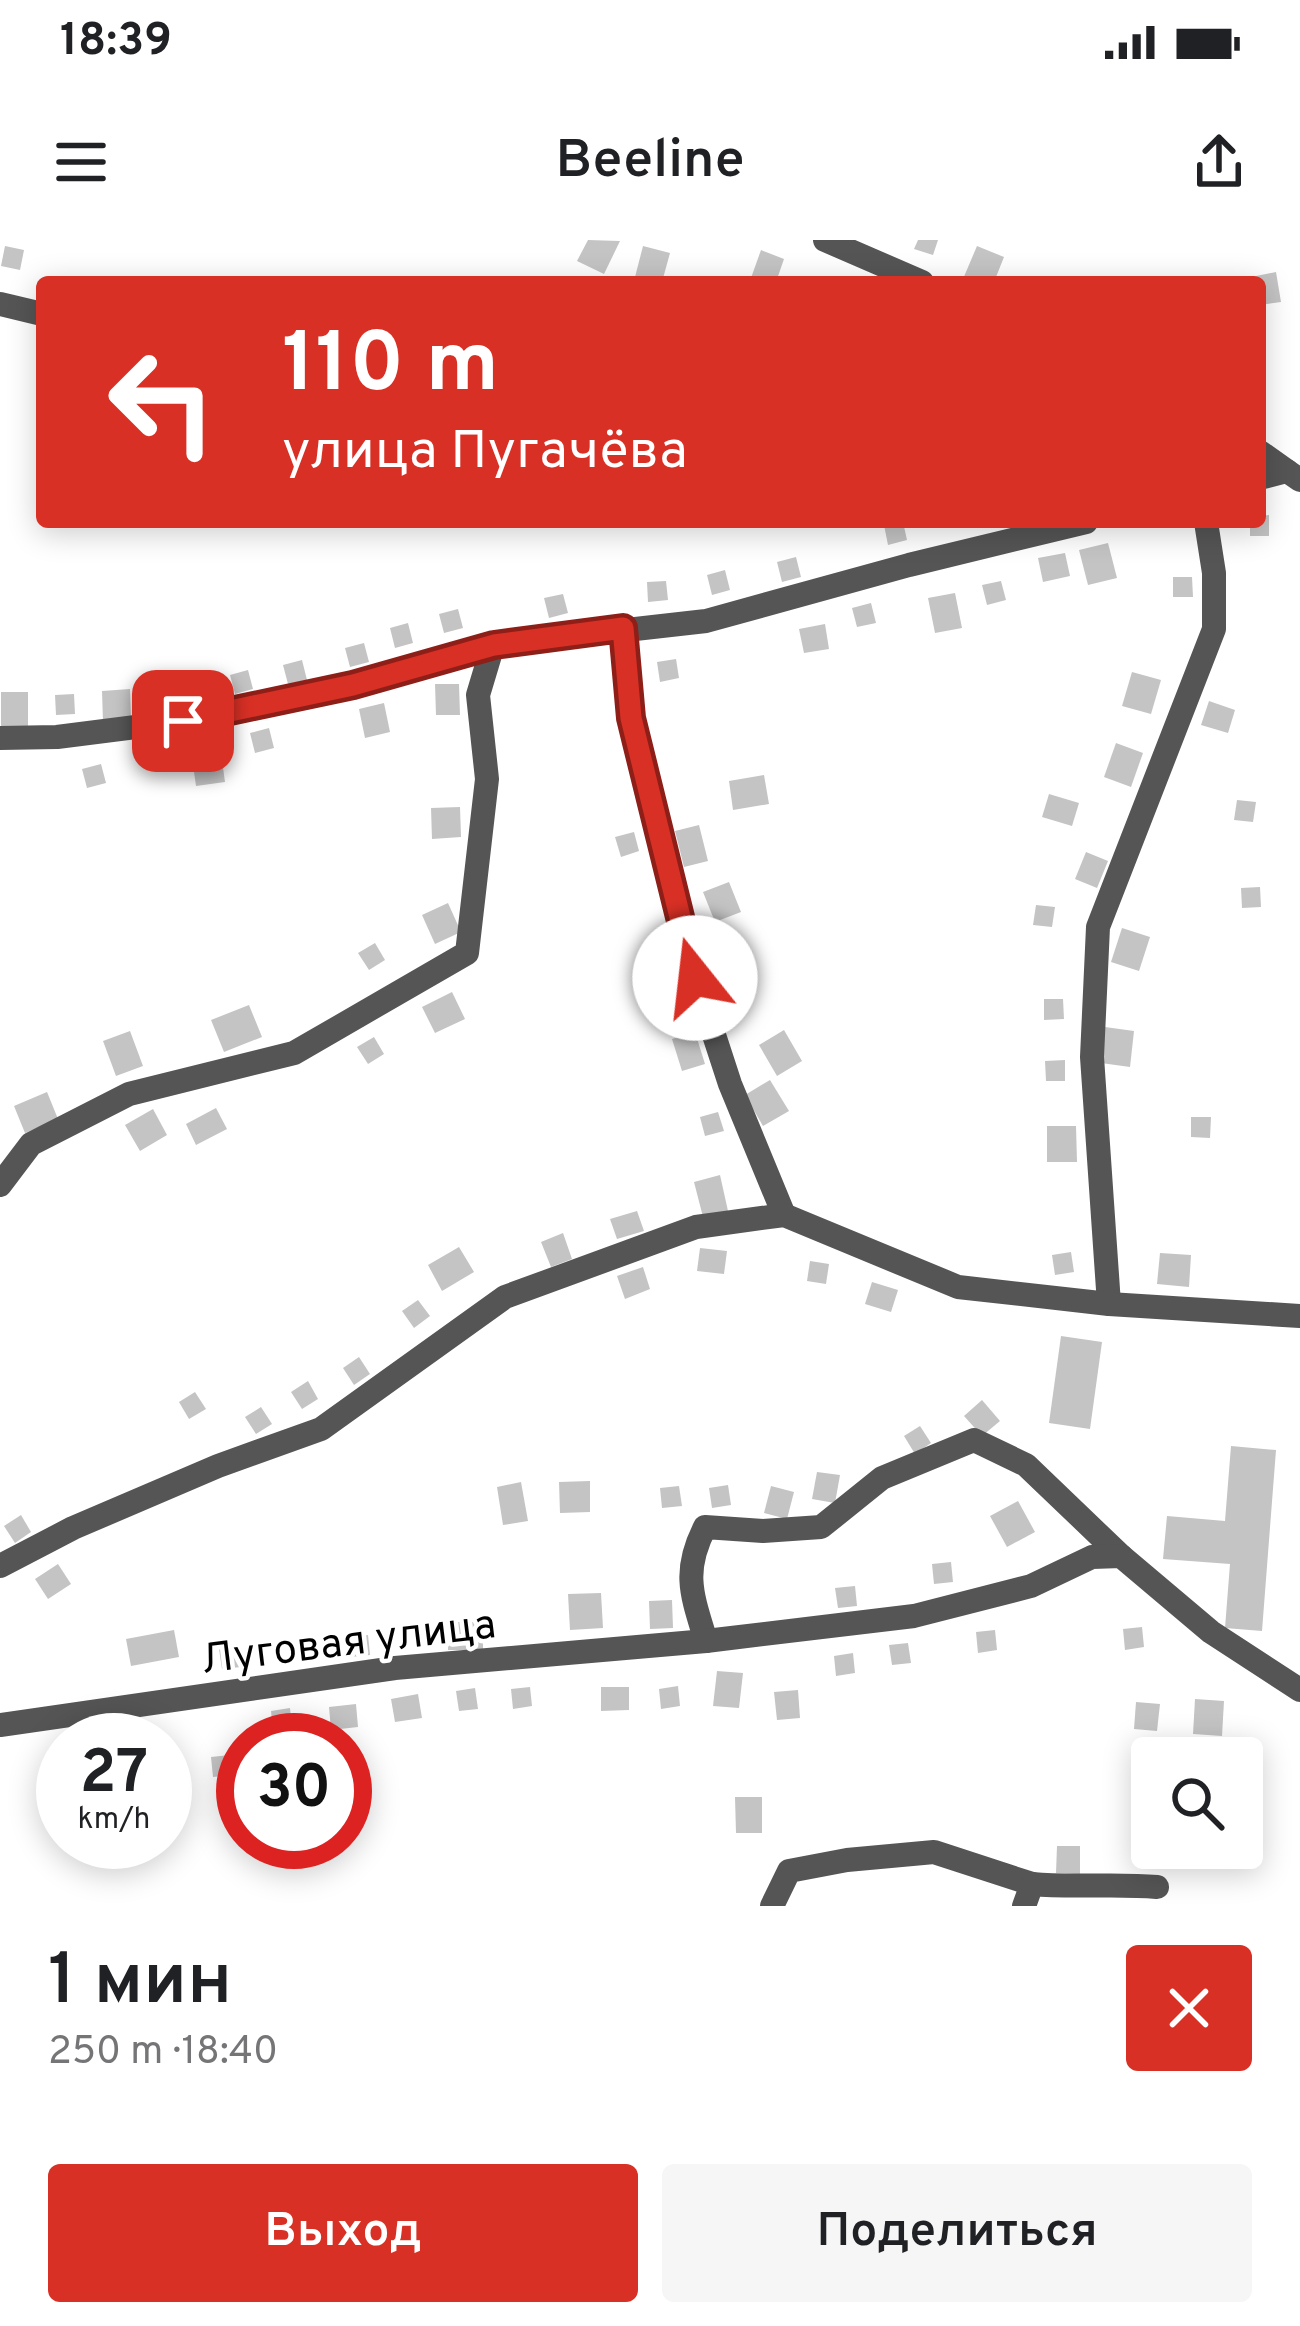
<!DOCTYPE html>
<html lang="ru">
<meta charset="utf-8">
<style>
body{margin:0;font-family:Overpass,sans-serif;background:#f6f6f6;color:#202124;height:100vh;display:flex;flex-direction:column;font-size:45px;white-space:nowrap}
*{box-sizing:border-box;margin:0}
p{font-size:39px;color:#757577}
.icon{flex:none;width:66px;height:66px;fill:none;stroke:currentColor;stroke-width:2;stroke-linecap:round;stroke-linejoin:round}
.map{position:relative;height:1666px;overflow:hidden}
.panel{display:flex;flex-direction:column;background:#fff;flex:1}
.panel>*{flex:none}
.guide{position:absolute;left:36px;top:36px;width:1230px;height:252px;border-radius:12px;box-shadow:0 6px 30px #0003;background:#d93025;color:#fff;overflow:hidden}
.buttons{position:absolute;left:1131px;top:1497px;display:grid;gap:24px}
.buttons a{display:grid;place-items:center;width:132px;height:132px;border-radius:12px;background:#fff;box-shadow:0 6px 30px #0003;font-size:60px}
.speed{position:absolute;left:36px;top:1473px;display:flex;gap:24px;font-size:60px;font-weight:700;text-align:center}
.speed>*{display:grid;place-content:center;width:156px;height:156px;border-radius:50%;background:#fff;box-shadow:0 6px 30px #0003;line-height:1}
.speed small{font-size:30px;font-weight:400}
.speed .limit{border:18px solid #d22;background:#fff;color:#111}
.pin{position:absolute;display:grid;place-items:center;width:102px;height:102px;color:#fff;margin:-51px;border-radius:24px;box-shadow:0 6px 18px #0006}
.me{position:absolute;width:132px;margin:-66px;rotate:344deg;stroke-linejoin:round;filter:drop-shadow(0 0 9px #0008)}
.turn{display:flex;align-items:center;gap:42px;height:252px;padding:0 48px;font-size:54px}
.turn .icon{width:156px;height:156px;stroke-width:2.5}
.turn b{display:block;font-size:84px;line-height:102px}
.round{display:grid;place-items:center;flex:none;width:126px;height:126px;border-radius:12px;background:#f6f6f6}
.headline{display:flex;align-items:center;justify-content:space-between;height:204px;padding:0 48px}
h1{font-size:72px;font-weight:600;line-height:90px}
.button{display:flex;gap:24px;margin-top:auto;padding:24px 48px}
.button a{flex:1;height:138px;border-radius:12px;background:#d93025;color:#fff;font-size:48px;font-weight:600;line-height:138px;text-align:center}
.button a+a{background:#f6f6f6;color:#202124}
.status{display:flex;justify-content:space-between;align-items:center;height:84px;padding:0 60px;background:#fff;direction:ltr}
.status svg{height:33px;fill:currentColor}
header{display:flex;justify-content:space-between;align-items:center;height:156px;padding:0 48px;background:#fff;font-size:54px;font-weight:600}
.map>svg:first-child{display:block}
</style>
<div class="status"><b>18:39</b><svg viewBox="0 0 49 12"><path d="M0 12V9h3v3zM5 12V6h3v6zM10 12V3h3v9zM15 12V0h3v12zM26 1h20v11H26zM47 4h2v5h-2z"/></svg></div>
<header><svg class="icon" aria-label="menu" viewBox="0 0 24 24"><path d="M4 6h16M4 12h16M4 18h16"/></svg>Beeline<svg class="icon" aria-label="share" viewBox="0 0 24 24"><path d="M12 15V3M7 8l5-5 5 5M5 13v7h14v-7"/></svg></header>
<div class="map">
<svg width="1300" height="1666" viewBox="0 0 1300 1666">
<rect width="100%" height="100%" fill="#fff"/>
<g fill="#c4c4c4">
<polygon points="588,0 620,1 604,34 577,21"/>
<polygon points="918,0 938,0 933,15 914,9"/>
<polygon points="5,6 24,10 20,30 1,26"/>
<polygon points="643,6 670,13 662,42 634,41"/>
<polygon points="977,6 1004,17 994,42 963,39"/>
<polygon points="761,10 784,19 776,42 751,38"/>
<polygon points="1276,32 1281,62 1260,65 1260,42 1256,36"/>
<polygon points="1269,275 1269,296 1250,296 1250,282 1260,282 1260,276"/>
<polygon points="903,282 907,300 888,305 884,285"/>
<polygon points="1108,303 1117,338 1088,345 1079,310"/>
<polygon points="1065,313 1070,336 1043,342 1038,318"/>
<polygon points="796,317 801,337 782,342 777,322"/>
<polygon points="725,330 730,350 712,355 707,335"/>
<polygon points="1173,337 1192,337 1193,357 1173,357"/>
<polygon points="666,341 668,360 648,362 647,342"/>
<polygon points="1001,341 1006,360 987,365 982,345"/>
<polygon points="955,353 962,388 935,393 928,358"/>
<polygon points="563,354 568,373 549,378 544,358"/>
<polygon points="871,363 876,383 857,387 852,368"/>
<polygon points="458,369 463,388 444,393 439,374"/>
<polygon points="408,383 413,403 395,408 390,388"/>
<polygon points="825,384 829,409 804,413 799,389"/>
<polygon points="364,403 369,422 350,427 345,408"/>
<polygon points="676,419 679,438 660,442 657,422"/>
<polygon points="302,420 307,440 288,444 283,425"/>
<polygon points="248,430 253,449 235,454 230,435"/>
<polygon points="1132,432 1161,440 1151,474 1122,466"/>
<polygon points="179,444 183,464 165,468 160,449"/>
<polygon points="435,444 459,444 460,475 436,475"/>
<polygon points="130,449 131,481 103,483 102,451"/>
<rect x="1" y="452" width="27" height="34"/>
<polygon points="74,454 75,474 56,475 55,455"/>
<polygon points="1209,461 1235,470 1228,493 1201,485"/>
<polygon points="384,463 390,492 365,498 359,469"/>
<polygon points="269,488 274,508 255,513 250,493"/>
<polygon points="1116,503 1143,513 1131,547 1104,537"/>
<polygon points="220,506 225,542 196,546 191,510"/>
<polygon points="101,524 106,543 87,548 82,529"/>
<polygon points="764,535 769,564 733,570 729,541"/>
<polygon points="1049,554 1079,563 1072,586 1042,577"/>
<polygon points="1237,560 1256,562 1253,582 1234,580"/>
<polygon points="460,567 461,597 432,599 431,568"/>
<polygon points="699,585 708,621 684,627 675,591"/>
<polygon points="634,592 639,611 621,617 615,597"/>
<polygon points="1086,612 1108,621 1097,648 1075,639"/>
<polygon points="729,642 741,672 715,682 703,652"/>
<polygon points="1260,647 1261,667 1242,668 1241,648"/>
<polygon points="448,663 461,692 435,704 422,675"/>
<polygon points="1036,665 1055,667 1052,687 1033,685"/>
<polygon points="1122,688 1150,697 1139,731 1111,722"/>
<polygon points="375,703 385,720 369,730 358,713"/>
<polygon points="452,752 465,779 435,793 422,767"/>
<polygon points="1044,759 1063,759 1064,779 1044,780"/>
<polygon points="249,765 262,797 224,812 211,780"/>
<polygon points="1105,787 1134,791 1130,827 1101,823"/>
<polygon points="784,790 802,821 777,836 759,805"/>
<polygon points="130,791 143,826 116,836 103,801"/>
<polygon points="695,792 705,824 682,831 672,799"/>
<polygon points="374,797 384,814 368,824 357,807"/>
<polygon points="1065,820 1065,841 1046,841 1045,821"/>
<polygon points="770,840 789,871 763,886 745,855"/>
<polygon points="47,852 58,879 25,893 14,866"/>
<polygon points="216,868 227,889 196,905 186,884"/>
<polygon points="153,869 167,895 140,911 125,885"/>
<polygon points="718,872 724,891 705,896 700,877"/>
<polygon points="1191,877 1211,877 1210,898 1191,897"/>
<polygon points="1047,886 1076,886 1077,922 1047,922"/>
<polygon points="720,935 728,971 703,977 694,942"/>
<polygon points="637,971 644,991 617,999 610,979"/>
<polygon points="563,993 572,1019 551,1027 541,1002"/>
<polygon points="459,1007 474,1032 442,1051 428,1025"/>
<polygon points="700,1008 727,1011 724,1034 697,1031"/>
<polygon points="1071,1012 1074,1032 1055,1035 1052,1015"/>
<polygon points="1160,1013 1191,1015 1189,1047 1157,1044"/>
<polygon points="810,1021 829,1024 826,1044 807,1041"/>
<polygon points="643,1027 650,1049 625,1059 617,1036"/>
<polygon points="872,1042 898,1050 891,1072 865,1064"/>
<polygon points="418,1060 430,1076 414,1088 402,1071"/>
<polygon points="1061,1096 1102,1102 1090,1189 1049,1183"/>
<polygon points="359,1117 370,1134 354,1145 343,1128"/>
<polygon points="308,1141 318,1159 302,1169 291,1152"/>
<polygon points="195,1152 206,1169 189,1179 179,1162"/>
<polygon points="982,1160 1000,1181 982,1196 964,1176"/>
<polygon points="261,1167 272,1184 256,1194 245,1177"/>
<polygon points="920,1186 931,1203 915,1214 904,1196"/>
<polygon points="1231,1206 1276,1210 1262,1391 1225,1388 1230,1324 1163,1319 1167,1276 1225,1281"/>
<polygon points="817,1232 840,1235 835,1263 812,1259"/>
<polygon points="590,1241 590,1272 560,1273 559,1242"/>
<polygon points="521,1242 528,1281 503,1285 497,1247"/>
<polygon points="728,1245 731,1265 712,1268 709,1248"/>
<polygon points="679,1246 682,1266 662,1268 660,1248"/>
<polygon points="771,1246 794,1252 787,1279 764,1273"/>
<polygon points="1018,1261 1035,1292 1007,1307 990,1276"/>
<polygon points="21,1275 31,1292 15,1303 4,1286"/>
<polygon points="951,1322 953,1342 934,1344 932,1324"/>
<polygon points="58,1324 71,1344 48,1359 35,1339"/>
<polygon points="855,1346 857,1366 838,1368 835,1348"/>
<polygon points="601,1353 603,1388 570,1390 568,1354"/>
<polygon points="672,1360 673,1388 650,1389 649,1361"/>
<rect x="448" y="1382" width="35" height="28"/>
<polygon points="1142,1387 1144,1407 1125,1410 1123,1389"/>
<polygon points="174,1390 179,1417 131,1426 126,1399"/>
<polygon points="995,1390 997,1410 978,1413 976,1392"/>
<polygon points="368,1395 370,1415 351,1417 348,1397"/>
<polygon points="908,1403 911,1423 892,1425 889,1405"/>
<polygon points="239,1407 241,1427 222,1429 219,1409"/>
<polygon points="853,1413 855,1433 836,1436 834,1416"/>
<polygon points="717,1431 743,1433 739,1468 713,1466"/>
<polygon points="678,1446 680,1466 661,1469 659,1449"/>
<polygon points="530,1447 532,1466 513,1469 511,1449"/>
<polygon points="601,1447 629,1447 629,1470 601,1471"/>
<polygon points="475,1448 478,1469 459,1471 456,1451"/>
<polygon points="798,1450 800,1478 777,1480 774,1452"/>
<polygon points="418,1454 422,1478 395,1482 391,1459"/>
<polygon points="1195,1459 1224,1461 1222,1496 1193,1494"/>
<polygon points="1136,1462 1160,1464 1157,1491 1134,1489"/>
<polygon points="356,1464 358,1487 331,1490 329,1467"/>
<polygon points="290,1468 292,1489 273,1491 271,1471"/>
<polygon points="63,1508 63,1536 49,1537 48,1509"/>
<polygon points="230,1515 232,1535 213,1537 211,1517"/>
<polygon points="735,1557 762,1557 762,1593 736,1593"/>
<polygon points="1057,1606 1080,1606 1080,1634 1056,1633"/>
</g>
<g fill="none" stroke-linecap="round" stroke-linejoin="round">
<g stroke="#555" stroke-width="24">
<polyline points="825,0 922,42"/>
<polyline points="0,64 42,74"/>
<polyline points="1260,212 1287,231"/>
<polyline points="1260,238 1287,231 1300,240"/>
<polyline points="623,388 631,478 684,703 730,844 784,975"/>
<polyline points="0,498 57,497 183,481 353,445 493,405 706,381 909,325 1086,282"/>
<polyline points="0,945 31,904 129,854 294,813 467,713 487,539 478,455 493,405"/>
<polyline points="1109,1064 1092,817 1098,687 1214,389 1214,333 1206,282"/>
<polyline points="0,1326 73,1288 218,1226 321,1189 505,1057 696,987 784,975 958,1047 1109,1064 1300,1076"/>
<path d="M706,1401C692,1355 682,1332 705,1287L763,1291L821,1287L882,1238L974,1200L1026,1225L1121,1316"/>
<polyline points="0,1485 395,1428 706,1401 914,1376 1031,1346 1092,1317 1121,1316 1211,1392 1300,1450"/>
<polyline points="772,1666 789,1631 847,1620 934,1612 1032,1644"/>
<path d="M1024,1666L1032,1644C1074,1648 1115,1643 1157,1647"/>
</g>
</g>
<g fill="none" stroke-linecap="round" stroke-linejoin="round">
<g stroke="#8d1f18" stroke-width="30">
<polyline id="route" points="183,481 353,445 494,405 623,388 631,478 695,738"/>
</g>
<use href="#route" stroke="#d93025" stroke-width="21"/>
</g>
<g text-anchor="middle" stroke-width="9" stroke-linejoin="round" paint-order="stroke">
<g font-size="42" fill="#000" stroke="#fff">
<text transform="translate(348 1400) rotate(-7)" y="15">Луговая улица</text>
</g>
</g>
</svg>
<div class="buttons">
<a><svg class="icon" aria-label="search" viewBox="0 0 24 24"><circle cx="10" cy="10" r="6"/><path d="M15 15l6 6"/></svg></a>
</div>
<div class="speed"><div>27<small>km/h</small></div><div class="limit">30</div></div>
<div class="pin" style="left:183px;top:481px;background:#d93025"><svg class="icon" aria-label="arrive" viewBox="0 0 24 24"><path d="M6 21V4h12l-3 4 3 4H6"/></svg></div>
<svg class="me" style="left:695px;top:738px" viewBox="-20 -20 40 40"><circle r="19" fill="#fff"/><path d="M0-13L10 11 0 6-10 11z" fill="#d93025"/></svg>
<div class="guide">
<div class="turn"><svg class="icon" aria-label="left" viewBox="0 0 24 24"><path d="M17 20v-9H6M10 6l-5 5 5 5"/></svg><div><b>110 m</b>улица Пугачёва</div></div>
</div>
</div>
<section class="panel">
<div class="headline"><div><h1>1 мин</h1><p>250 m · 18:40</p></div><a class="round" style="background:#d93025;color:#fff"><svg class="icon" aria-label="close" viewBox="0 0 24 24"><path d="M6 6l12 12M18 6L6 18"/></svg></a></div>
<div class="button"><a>Выход</a><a>Поделиться</a></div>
</section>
